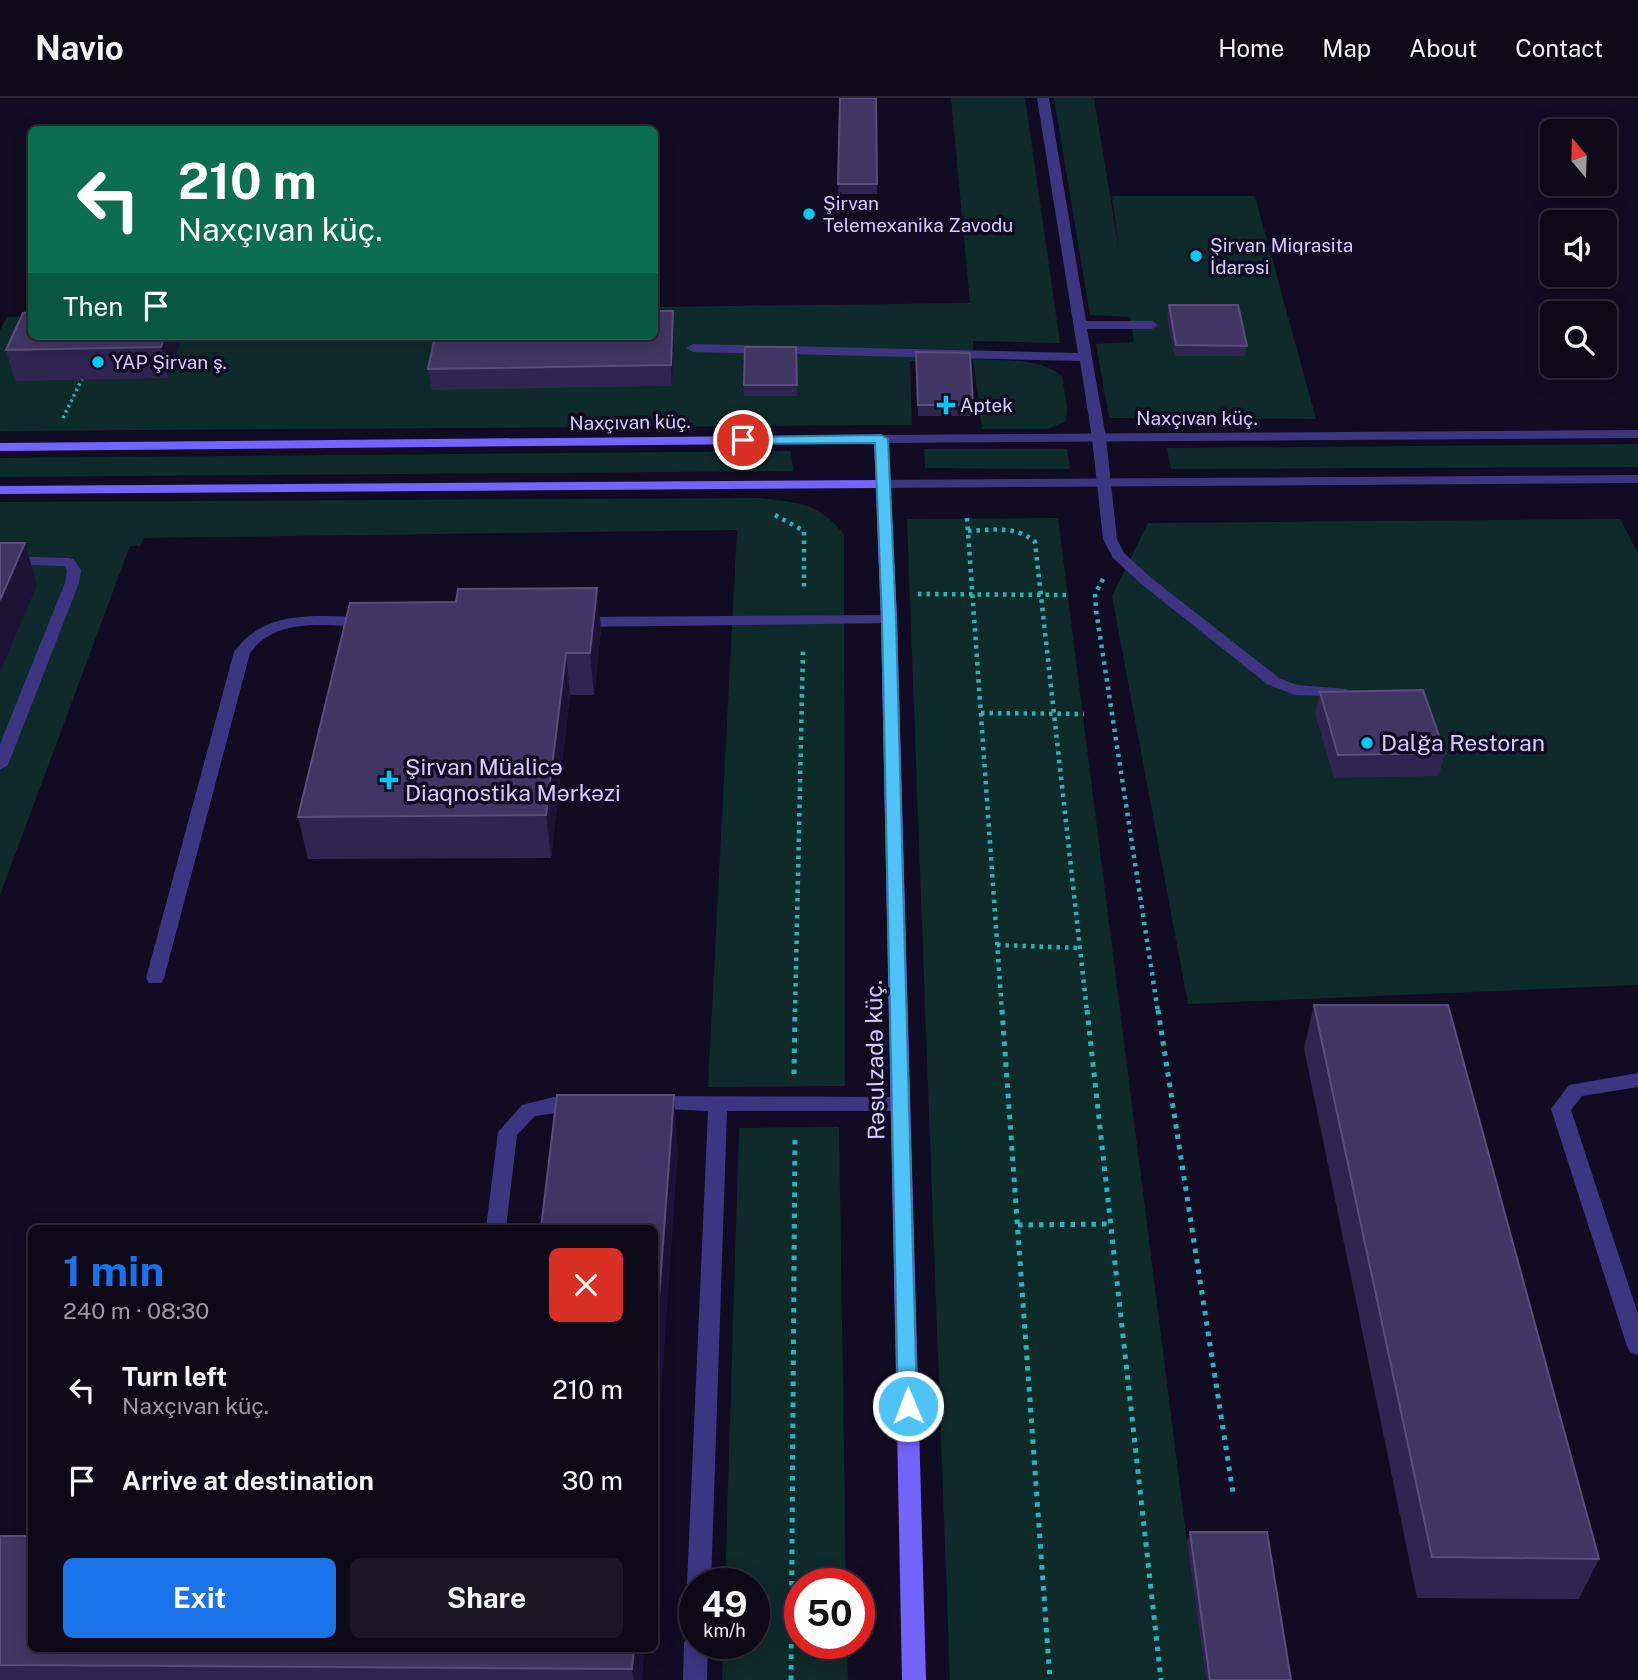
<!DOCTYPE html>
<meta charset="utf-8">
<style>
body{margin:0;font-family:"Public Sans",sans-serif;background:#1b1726;color:#f1f3f6;height:100vh;display:flex;flex-direction:column;font-size:26px;white-space:nowrap}
*{box-sizing:border-box;margin:0}
p{font-size:23px;color:#9a9aa2}
.icon{flex:none;width:38px;height:38px;fill:none;stroke:currentColor;stroke-width:2;stroke-linecap:round;stroke-linejoin:round}
.map{position:relative;flex:1;overflow:hidden}
.drawer{position:absolute;left:28px;top:1127px;width:630px;height:427px;display:flex;flex-direction:column;background:#0d0919;border-radius:10px;box-shadow:0 4px 18px #0003,0 0 0 2px #2d2a38}
.drawer>*{flex:none}
.top-card{position:absolute;left:28px;top:28px;width:630px;height:214px;border-radius:10px;box-shadow:0 4px 18px #0003,0 0 0 2px #2d2a38;background:#0b6e4f;color:#fff;overflow:hidden}
.needle{width:46px;rotate:341deg}
.controls{position:absolute;left:1540px;top:21px;display:grid;gap:14px}
.controls a{display:grid;place-items:center;width:77px;height:77px;border-radius:10px;background:#0d0919;box-shadow:0 4px 18px #0003,0 0 0 2px #2d2a38;font-size:35px}
.speed{position:absolute;left:679px;top:1470px;display:flex;gap:14px;font-size:35px;font-weight:700;text-align:center}
.speed>*{display:grid;place-content:center;width:91px;height:91px;border-radius:50%;background:#0d0919;box-shadow:0 4px 18px #0003,0 0 0 2px #2d2a38;line-height:1}
.speed small{font-size:18px;font-weight:400}
.speed .limit{border:10px solid #d22;background:#fff;color:#111}
.pin{position:absolute;display:grid;place-items:center;width:60px;height:60px;color:#fff;margin:-30px;border:4px solid #fff;border-radius:50%;box-shadow:0 2px 7px #0007}
.me{position:absolute;width:77px;margin:-38px;rotate:359deg;stroke-linejoin:round;filter:drop-shadow(0 0 5px #0008)}
.turn{display:flex;align-items:center;gap:24px;height:147px;padding:0 35px;font-size:32px}
.turn .icon{width:91px;height:91px;stroke-width:2.5}
.turn b{display:block;font-size:49px;line-height:60px}
.then{display:flex;align-items:center;height:66px;padding:0 35px;background:#0003;gap:14px;font-size:26px}
.round{display:grid;place-items:center;flex:none;width:74px;height:74px;border-radius:10px;background:#1b1726}
.overview{display:flex;align-items:center;justify-content:space-between;height:119px;padding:0 35px}
h1{font-size:42px;font-weight:700;line-height:52px;color:#1a73e8}
.button{display:flex;gap:14px;margin-top:auto;padding:14px 35px}
.button a{flex:1;height:80px;border-radius:10px;background:#1a73e8;color:#fff;font-size:28px;font-weight:700;line-height:80px;text-align:center}
.button a+a{background:#1b1726;color:#f1f3f6}
ul{padding:0;list-style:none}
li{display:flex;align-items:center;gap:21px;height:91px;padding:0 35px}
li div{flex:1}
li b{display:block;font-size:26px}
li em{font-style:normal}
header{display:flex;align-items:center;gap:42px;box-sizing:border-box;height:98px;padding:0 35px;background:#0d0919;border-bottom:2px solid #2d2a38}
header strong{font-size:33px}
nav{display:flex;gap:38px;margin-inline-start:auto;font-size:24px}
.map>svg:first-child{display:block}
</style>
<header>
<strong>Navio</strong>
<nav><a>Home</a><a>Map</a><a>About</a><a>Contact</a></nav>
</header>
<div class="map">
<svg width="1638" height="1582" viewBox="0 0 1638 1582">
<rect width="100%" height="100%" fill="#110c21"/>
<g fill="#0f2a2b">
<path d="M951,0H1025L1060,245L973,243L974,261C1002,263 1040,259 1062,278L1067,309L1066,323L1048,331H982L973,261L910,263L912,327L0,333V232L7,219L31,218L32,238H654L655,209L970,205Z"/>
<polygon points="1054,0 1094,0 1119,152 1112,98 1255,98 1316,321 1109,320 1096,246 1134,244 1130,219 1090,217"/>
<polygon points="1638,346 1638,369 1171,371 1167,350"/>
<polygon points="924,351 1067,351 1070,371 925,370"/>
<polygon points="791,353 793,373 0,379 0,360"/>
<path d="M760,400C799,405 817,404 844,436L845,988L708,989L737,432L144,440L140,448H130L0,797V404Z"/>
<polygon points="1058,420 1187,1444 1206,1582 950,1582 907,421"/>
<polygon points="1620,421 1638,455 1638,887 1188,906 1112,498 1148,425"/>
<polygon points="839,1029 846,1486 800,1486 800,1545 847,1545 848,1582 722,1582 723,1545 754,1545 754,1486 725,1486 739,1030"/>
</g>
<g fill="none" stroke-linecap="round" stroke-linejoin="round">
<polyline stroke="#28b4b7" stroke-width="3.5" stroke-dasharray="2.5 3.5" stroke-linecap="butt" points="63,320 82,281"/>
<g stroke="#28b4b7" stroke-width="4.5" stroke-dasharray="3.5 5" stroke-linecap="butt">
<polyline points="775,417 804,433 804,493"/>
<polyline points="967,420 1002,914"/>
<path d="M968,433C991,432 1016,427 1035,444L1087,914"/>
<polyline points="1103,481 1095,496 1096,512 1158,914"/>
<polyline points="918,496 1069,497"/>
<polyline points="981,615 1084,616"/>
<polyline points="997,847 1080,850"/>
<polyline points="795,914 803,551"/>
</g>
<g stroke="#28b4b7" stroke-width="5" stroke-dasharray="4.5 6" stroke-linecap="butt">
<polyline points="1002,912 1050,1582"/>
<polyline points="1087,912 1161,1582"/>
<polyline points="1158,912 1233,1395"/>
<polyline points="794,976 795,912"/>
<polyline points="1018,1127 1111,1126"/>
<polyline points="791,1582 795,1037"/>
</g>
<g fill="#3e3582" fill-rule="evenodd">
<polygon points="1037,0 1049,0 1086,223 1152,223 1158,227 1152,231 1087,231 1106,340 1117,441 1124,455 1150,479 1279,580 1297,587 1347,591 1349,595 1347,599 1295,597 1267,586 1140,485 1113,460 1103,441 1092,340 1080,263 693,254 686,250 693,246 1078,255"/>
<polygon points="0,458 68,460 73,461 81,472 79,485 8,667 0,672 0,646 65,485 67,472 64,468 0,466"/>
<polygon points="889,517 897,522 894,525 578,529 570,524 578,519"/>
<path d="M326,518L368,519L376,524L368,529C327,528 277,518 250,555L164,880L161,885H149L146,880L234,554C257,522 289,518 326,518Z"/>
<polygon points="1638,975 1638,989 1582,998 1571,1012 1638,1216 1638,1257 1630,1254 1627,1248 1551,1011 1569,987"/>
<polygon points="652,998 900,999 907,1001 910,1006 907,1011 900,1013 727,1013 711,1486 695,1486 695,1495 691,1494 687,1486 708,1013 645,1010 642,1005 645,1000"/>
<polygon points="554,999 585,1001 588,1006 585,1011 535,1018 517,1037 506,1130 486,1130 498,1034 522,1007"/>
<polygon points="695,1534 695,1545 708,1545 707,1582 683,1582 684,1545 688,1537"/>
</g>
<g fill="#3e3582" fill-rule="evenodd">
<polygon points="1638,332 1638,340 881,345 874,341 881,337"/>
<polygon points="1638,377 1638,385 883,390 876,386 883,382"/>
</g>
<polygon fill="#7363ff" fill-rule="evenodd" points="881,337 888,341 897,522 926,1582 902,1582 881,522 876,390 0,396 0,388 876,382 874,345 0,353 0,345"/>
</g>
<g fill="#302450">
<polygon points="840,0 876,0 877,96 838,96"/>
<polygon points="1169,207 1247,248 1245,258 1175,258 1167,217"/>
<polygon points="673,213 674,234 672,288 431,292 428,271"/>
<polygon points="181,242 168,280 15,283 6,252"/>
<polygon points="796,249 797,298 744,298 744,287"/>
<polygon points="916,254 973,307 972,318 918,318"/>
<polygon points="601,531 594,597 570,597 551,760 308,761 298,719"/>
<polygon points="1320,594 1445,655 1439,678 1334,680 1315,616"/>
<polygon points="1314,907 1599,1461 1579,1501 1417,1500 1304,950"/>
<polygon points="1190,1434 1291,1582 1206,1582 1187,1444"/>
<polygon points="0,1438 32,1550 644,1550 642,1582 0,1582"/>
</g>
<g fill="#1c1335">
<polygon points="673,213 674,234 672,288 671,267"/>
<polygon points="165,238 180,238 181,242 168,280 161,249"/>
<polygon points="25,445 37,487 0,574 0,502"/>
<polygon points="597,490 601,531 594,597 590,555"/>
<polygon points="566,555 570,597 551,760 546,717"/>
<polygon points="674,997 678,1055 654,1396 654,1268"/>
<polygon points="634,1550 644,1550 642,1582 634,1582 632,1571"/>
</g>
<g fill="#413663" stroke="#594d7b" stroke-width="2">
<polygon points="840,0 876,0 877,86 838,86"/>
<polygon points="1169,207 1238,207 1247,248 1176,247"/>
<polygon points="654,213 673,213 671,267 428,271 435,238 654,238"/>
<polygon points="32,214 32,238 165,238 161,249 6,252 23,215"/>
<polygon points="745,249 796,249 797,287 744,287"/>
<polygon points="916,254 970,255 973,307 918,307"/>
<polygon points="0,445 25,445 0,502"/>
<polygon points="597,490 590,555 566,555 546,717 298,719 350,505 456,504 458,491"/>
<polygon points="1423,592 1445,655 1338,657 1320,594"/>
<polygon points="1314,907 1448,907 1599,1461 1432,1459"/>
<polygon points="557,997 674,997 654,1268 654,1130 541,1130"/>
<polygon points="1190,1434 1267,1434 1291,1582 1210,1582"/>
<polygon points="0,1438 32,1438 32,1550 634,1550 632,1571 0,1567"/>
</g>
<polygon fill="#4fc3f7" stroke="#337fa1" stroke-width="2" points="881,337 888,341 896,522 917,1308 915,1314 908,1316 901,1314 898,1308 882,522 875,345 743,346 736,342 743,339"/>
<g fill="#00cbf7" stroke="#110c21" stroke-width="2.5">
<circle cx="809" cy="116" r="7"/>
<circle cx="1196" cy="158" r="7"/>
<circle cx="98" cy="264" r="7"/>
<path d="M942.5 296.5h7v7h7v7h-7v7h-7v-7h-7v-7h7z"/>
<circle cx="1367" cy="645" r="7"/>
<path d="M385.5 671.5h7v7h7v7h-7v7h-7v-7h-7v-7h7z"/>
</g>
<g text-anchor="middle" stroke-width="7" stroke-linejoin="round" paint-order="stroke">
<g font-size="19" fill="#d6ccff" stroke="#110c21" text-anchor="start">
<text x="823" y="112">Şirvan<tspan x="823" dy="22">Telemexanika Zavodu</tspan></text>
<text x="1210" y="154">Şirvan Miqrasita<tspan x="1210" dy="22">İdarəsi</tspan></text>
<text x="112" y="271">YAP Şirvan ş.</text>
<text x="960" y="314">Aptek</text>
</g>
<g font-size="19" fill="#d6ccff" stroke="#110c21">
<text x="1197" y="327">Naxçıvan küç.</text>
<text transform="translate(630 324) rotate(-1)" y="7">Naxçıvan küç.</text>
</g>
<g font-size="23" fill="#d6ccff" stroke="#110c21" text-anchor="start">
<text x="1381" y="653">Dalğa Restoran</text>
<text x="405" y="677">Şirvan Müalicə<tspan x="405" dy="26">Diaqnostika Mərkəzi</tspan></text>
</g>
<g font-size="23" fill="#d6ccff" stroke="#110c21">
<text transform="translate(875 962) rotate(-91)" y="8">Rəsulzadə küç.</text>
</g>
</g>
</svg>
<div class="controls">
<a><svg class="needle" viewBox="-14 -14 28 28"><path d="M0-13l5 13h-10z" fill="#e53935"/><path d="M0 13l5-13h-10z" fill="#9a9aa2"/></svg></a>
<a><svg class="icon" aria-label="sound" viewBox="0 0 24 24"><path d="M4 9h4l5-4v14l-5-4H4zM17 9q2 3 0 6"/></svg></a>
<a><svg class="icon" aria-label="search" viewBox="0 0 24 24"><circle cx="10" cy="10" r="6"/><path d="M15 15l6 6"/></svg></a>
</div>
<div class="speed"><div>49<small>km/h</small></div><div class="limit">50</div></div>
<div class="pin" style="left:743px;top:342px;background:#d93025"><svg class="icon" aria-label="arrive" viewBox="0 0 24 24"><path d="M6 21V4h12l-3 4 3 4H6"/></svg></div>
<svg class="me" style="left:908px;top:1308px" viewBox="-20 -20 40 40"><circle r="17" fill="#4fc3f7" stroke="#fff" stroke-width="3"/><path d="M0-11L8 9 0 5-8 9z" fill="#fff"/></svg>
<div class="top-card">
<div class="turn"><svg class="icon" aria-label="left" viewBox="0 0 24 24"><path d="M17 20v-9H6M10 6l-5 5 5 5"/></svg><div><b>210 m</b>Naxçıvan küç.</div></div>
<div class="then">Then<svg class="icon" aria-label="arrive" viewBox="0 0 24 24"><path d="M6 21V4h12l-3 4 3 4H6"/></svg></div>
</div>
<section class="drawer">
<div class="overview"><div><h1>1 min</h1><p>240 m · 08:30</p></div><a class="round" style="background:#d93025;color:#fff"><svg class="icon" aria-label="close" viewBox="0 0 24 24"><path d="M6 6l12 12M18 6L6 18"/></svg></a></div>
<ul>
<li><svg class="icon" aria-label="left" viewBox="0 0 24 24"><path d="M17 20v-9H6M10 6l-5 5 5 5"/></svg><div><b>Turn left</b><p>Naxçıvan küç.</p></div><em>210 m</em></li>
<li><svg class="icon" aria-label="arrive" viewBox="0 0 24 24"><path d="M6 21V4h12l-3 4 3 4H6"/></svg><div><b>Arrive at destination</b></div><em>30 m</em></li>
</ul>
<div class="button"><a>Exit</a><a>Share</a></div>
</section>
</div>
